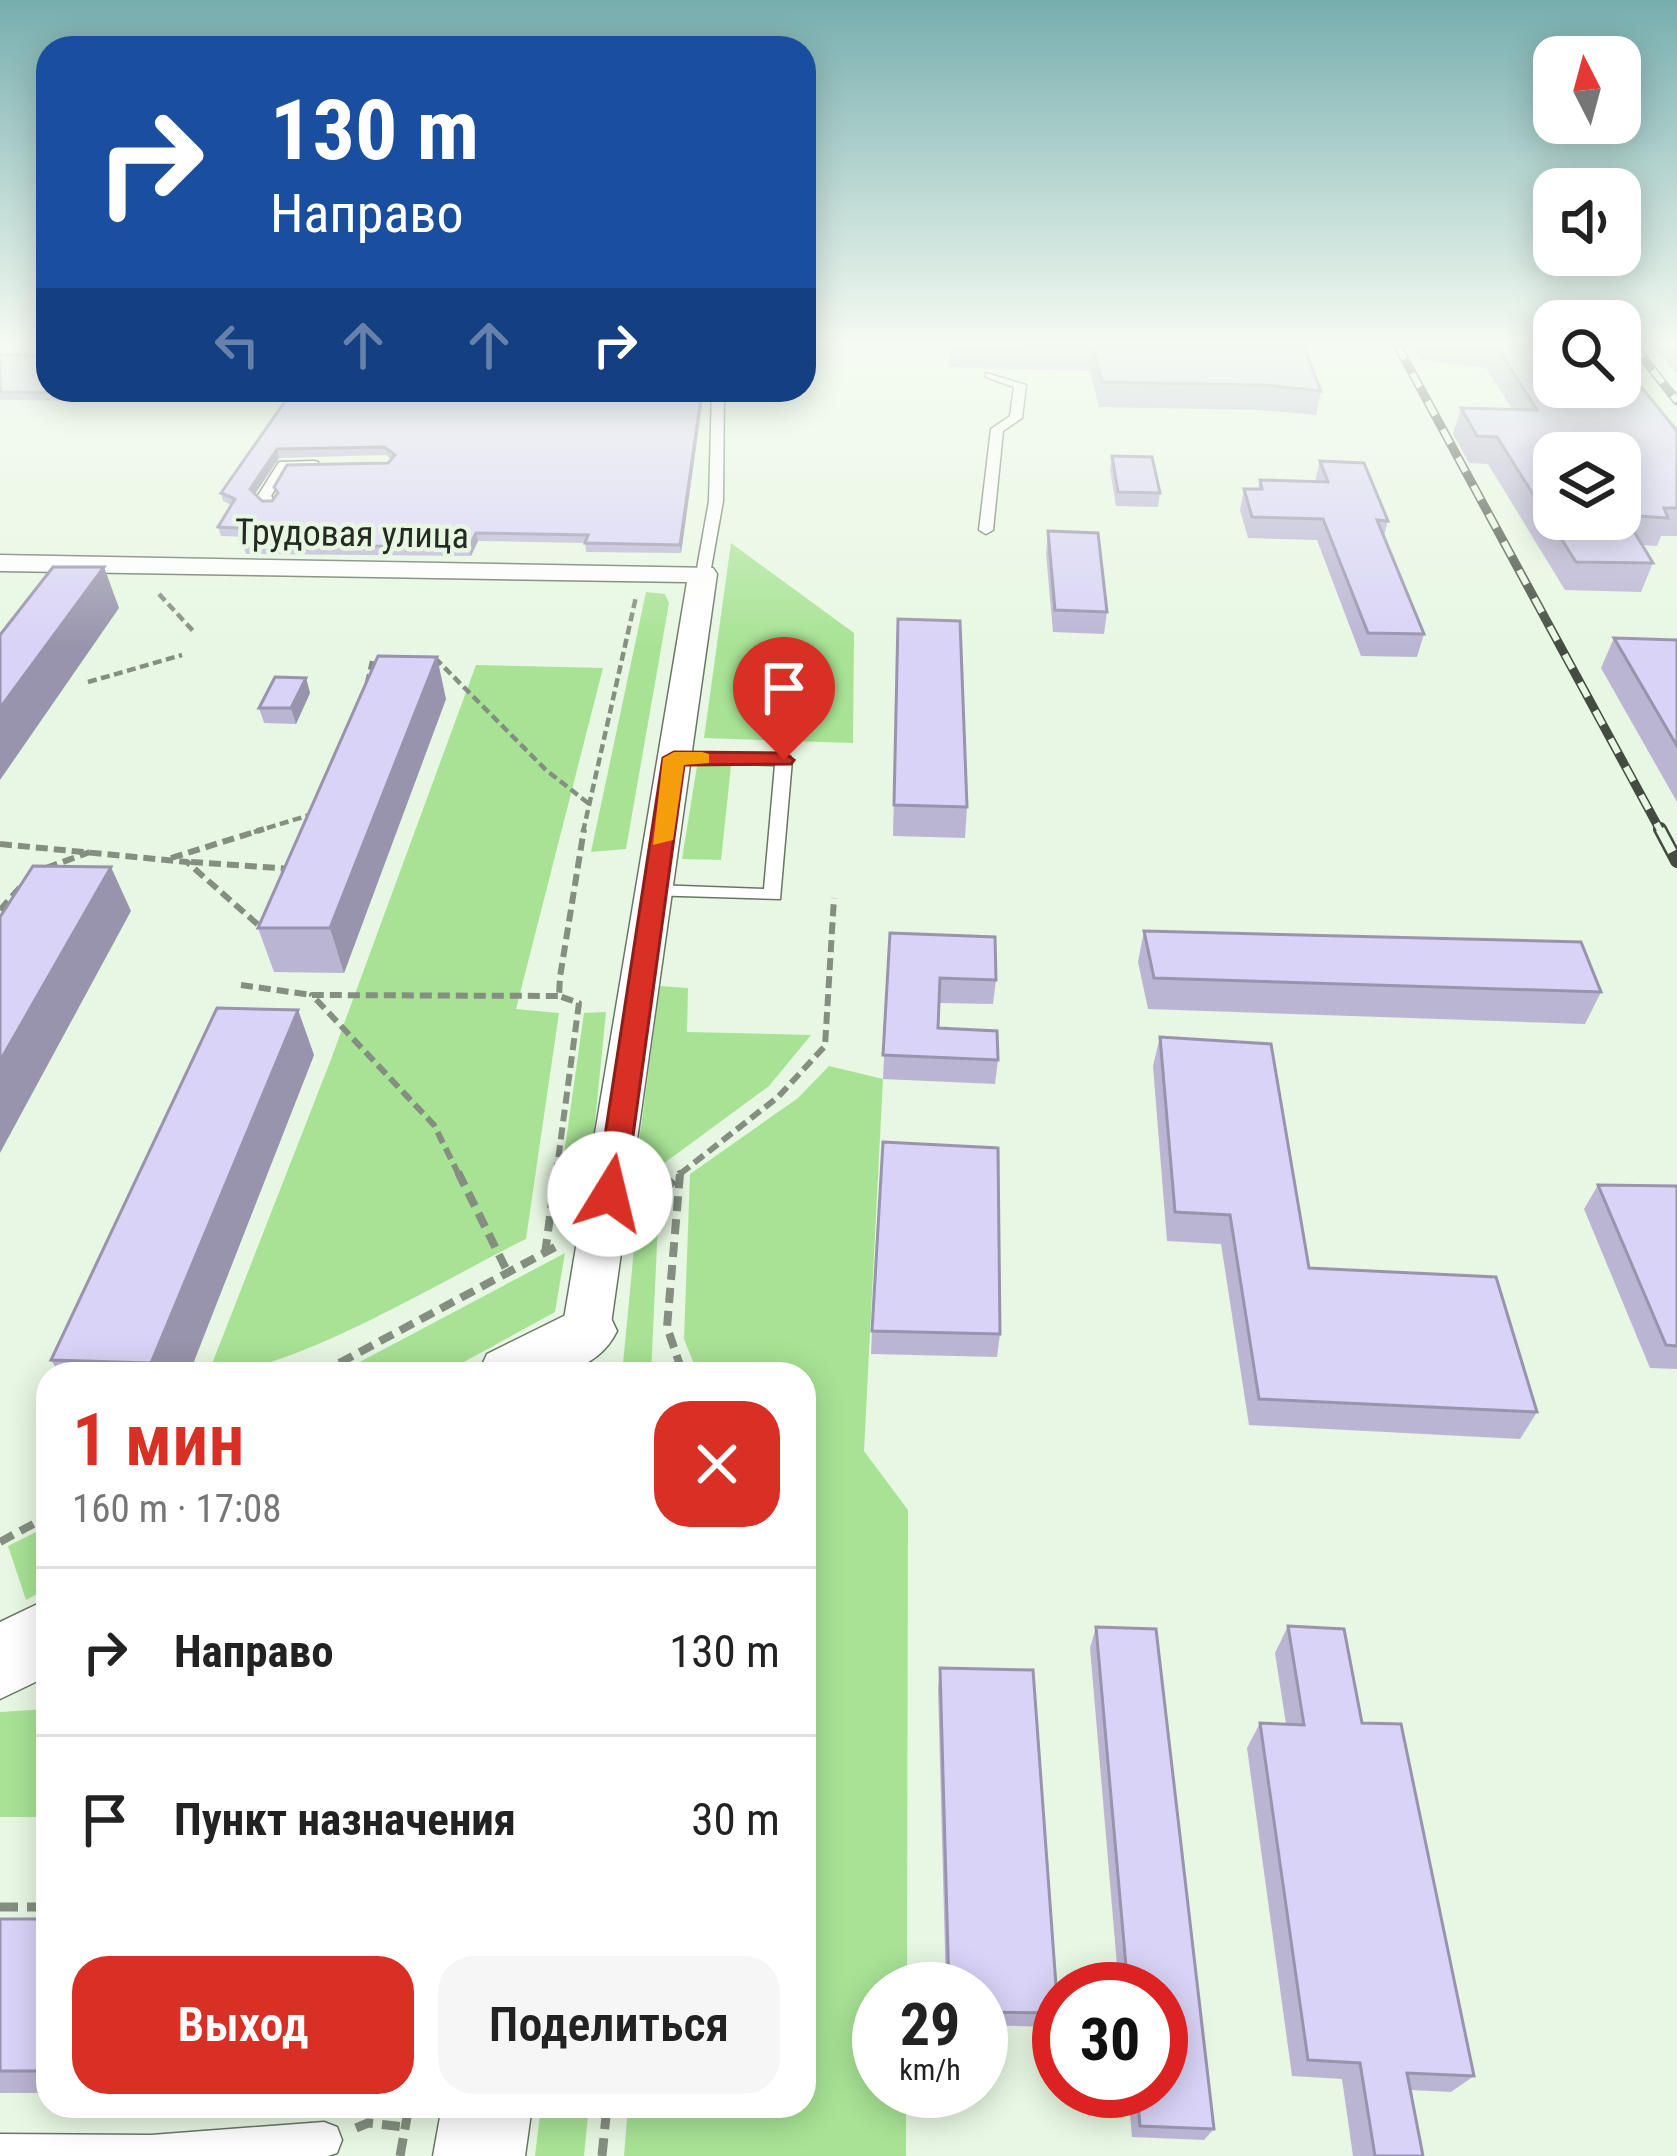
<!DOCTYPE html>
<html lang="ru">
<meta charset="utf-8">
<style>
body{margin:0;font-family:"Roboto Condensed",sans-serif;background:#f6f6f6;color:#222;height:100vh;display:flex;flex-direction:column;font-size:45px;white-space:nowrap}
*{box-sizing:border-box;margin:0}
p{font-size:39px;color:#767676}
.icon{flex:none;width:66px;height:66px;fill:none;stroke:currentColor;stroke-width:2;stroke-linecap:round;stroke-linejoin:round}
.map{position:relative;flex:1;overflow:hidden}
.panel{position:absolute;left:36px;top:1362px;width:780px;height:756px;display:flex;flex-direction:column;background:#fff;border-radius:36px;box-shadow:0 6px 30px #0003}
.panel>*{flex:none}
.top-card{position:absolute;left:36px;top:36px;width:780px;height:366px;border-radius:36px;box-shadow:0 6px 30px #0003;background:#1a4fa0;color:#fff;overflow:hidden}
.needle{width:78px;rotate:354deg}
.buttons{position:absolute;left:1533px;top:36px;display:grid;gap:24px}
.buttons a{display:grid;place-items:center;width:108px;height:108px;border-radius:24px;background:#fff;box-shadow:0 6px 30px #0003;font-size:60px}
.speed{position:absolute;left:852px;top:1962px;display:flex;gap:24px;font-size:60px;font-weight:700;text-align:center}
.speed>*{display:grid;place-content:center;width:156px;height:156px;border-radius:50%;background:#fff;box-shadow:0 6px 30px #0003;line-height:1}
.speed small{font-size:30px;font-weight:400}
.speed .limit{border:18px solid #d22;background:#fff;color:#111}
.pin{position:absolute;display:grid;place-items:center;width:102px;height:102px;color:#fff;margin:-123px -51px;border-radius:50% 50% 50% 0;rotate:-45deg;box-shadow:0 0 12px #0007}
.pin .icon{rotate:45deg}
.me{position:absolute;width:132px;margin:-66px;rotate:9deg;stroke-linejoin:round;filter:drop-shadow(0 0 9px #0008)}
.turn{display:flex;align-items:center;gap:42px;height:252px;padding:0 36px;font-size:54px}
.turn .icon{width:156px;height:156px;stroke-width:2.5}
.turn b{display:block;font-size:84px;line-height:102px}
.lanes{display:flex;align-items:center;height:114px;padding:0 36px;background:#0003;justify-content:center;gap:60px;direction:ltr}
.lanes .off{opacity:.35}
.round{display:grid;place-items:center;flex:none;width:126px;height:126px;border-radius:36px;background:#f6f6f6}
.head{display:flex;align-items:center;justify-content:space-between;height:204px;padding:0 36px}
h1{font-size:72px;font-weight:600;line-height:90px;color:#d93025}
.primary-button{display:flex;gap:24px;margin-top:auto;padding:24px 36px}
.primary-button a{flex:1;height:138px;border-radius:36px;background:#d93025;color:#fff;font-size:48px;font-weight:600;line-height:138px;text-align:center}
.primary-button a+a{background:#f6f6f6;color:#222}
ul{padding:0;list-style:none}
li{display:flex;align-items:center;gap:36px;height:168px;padding:0 36px;border-top:3px solid #e0e0e0}
li div{flex:1}
li b{display:block;font-size:45px}
li em{font-style:normal}
.map>svg:first-child{display:block}
</style>
<div class="map">
<svg width="1677" height="2156" viewBox="0 0 1677 2156">
<rect width="100%" height="100%" fill="#e8f7e3"/>
<g fill="#a8e395">
<polygon points="731,543 854,633 853,743 704,738"/>
<polygon points="646,592 665,594 669,603 626,849 591,852"/>
<path d="M476,665L603,668L516,1009L559,1013L526,1239C446,1278 291,1374 208,1374L330,1062Z"/>
<polygon points="697,766 731,766 721,860 682,859"/>
<polygon points="660,986 688,988 687,1032 811,1035 769,1086 633,1186"/>
<polygon points="606,1012 586,1212 554,1226 584,1013"/>
<polygon points="829,1066 883,1079 864,1451 908,1510 907,1989 879,1989 879,2091 906,2091 906,2156 624,2156 628,2106 804,2106 804,1374 698,1374 684,1339 690,1174 798,1098"/>
<polygon points="659,1201 651,1374 622,1374 637,1218"/>
<polygon points="565,1253 555,1312 442,1374 337,1374"/>
<polygon points="48,1526 48,1588 26,1600 8,1546"/>
<polygon points="48,1709 48,1817 0,1817 0,1712"/>
<polygon points="541,2106 589,2106 584,2156 535,2156"/>
</g>
<g fill="none" stroke-linecap="round" stroke-linejoin="round">
<g stroke="#697665" stroke-width="3">
<g id="service">
<polygon points="986,373 1026,385 1022,418 1003,431 993,530 986,534 979,530 991,429 1010,416 1014,387 986,377"/>
<polygon points="712,390 724,390 723,501 710,574 703,578 696,574 709,501"/>
<polygon points="314,461 318,462 318,468 287,469 271,496 276,502 274,505 264,505 257,497 279,462"/>
<polygon points="674,753 790,756 792,760 780,899 647,895 645,891 647,887 654,885 764,889 775,765 668,762 666,758"/>
<polygon points="324,2122 337,2127 342,2140 337,2153 328,2156 0,2156 0,2134 151,2135"/>
</g>
</g>
<g stroke="#697665" stroke-width="3">
<polygon id="minor" points="0,555 713,568 717,574 610,1331 603,1345 586,1351 569,1345 562,1331 687,582 0,571"/>
</g>
<g stroke="#697665" stroke-width="3">
<g id="tertiary">
<path d="M586,1305L608,1312L617,1331C591,1384 529,1374 478,1374L487,1354Z"/>
<polygon points="48,1599 48,1676 0,1699 0,1622"/>
<polygon points="442,2106 532,2106 525,2156 433,2156"/>
</g>
</g>
<g stroke="#848f81" stroke-width="4.5" stroke-dasharray="9 4.5" stroke-linecap="butt">
<polyline points="159,594 195,633"/>
<polyline points="435,658 546,770 588,803"/>
<polyline points="88,682 182,655"/>
<polyline points="367,683 373,657"/>
<polyline points="254,832 313,814"/>
<polyline points="583,832 636,597"/>
</g>
<g stroke="#848f81" stroke-width="6" stroke-dasharray="12 6" stroke-linecap="butt">
<polyline points="0,844 187,862 264,930"/>
<polyline points="171,858 264,829"/>
<polyline points="191,862 291,869"/>
<polyline points="46,868 90,852"/>
<polyline points="0,910 25,882"/>
<polyline points="241,985 312,995"/>
<polyline points="680,1174 778,1097 825,1046 834,898"/>
<polyline points="459,1175 434,1125 312,995 559,996"/>
<polyline points="556,1175 579,1003 559,996 560,977 584,829"/>
</g>
<g stroke="#848f81" stroke-width="8" stroke-dasharray="15 8" stroke-linecap="butt">
<polyline points="458,1172 508,1273"/>
<polyline points="648,1208 680,1174 667,1327 683,1374"/>
<polyline points="545,1254 556,1172"/>
<polyline points="319,1374 559,1245"/>
<polyline points="0,1542 48,1516"/>
</g>
<g stroke="#848f81" stroke-width="9" stroke-dasharray="18 9" stroke-linecap="butt">
<polyline points="0,1907 48,1907"/>
<polyline points="356,2128 368,2123 405,2127"/>
<polyline points="400,2156 409,2106"/>
<polyline points="602,2156 607,2106"/>
</g>
<use href="#service" fill="#fff" fill-rule="evenodd"/>
<use href="#minor" fill="#fff" fill-rule="evenodd"/>
<use href="#tertiary" fill="#fff" fill-rule="evenodd"/>
<g stroke="#444b41" stroke-width="9">
<g id="rail-far1">
<polyline points="1397,345 1661,832"/>
<polyline points="1633,345 1677,401"/>
</g>
</g>
<g stroke="#444b41" stroke-width="14">
<polyline id="rail" points="1660,829 1677,861"/>
</g>
<use href="#rail-far1" stroke="#e8f7e3" stroke-width="6" stroke-dasharray="16" stroke-linecap="butt"/>
<use href="#rail" stroke="#e8f7e3" stroke-width="9" stroke-dasharray="26" stroke-linecap="butt"/>
</g>
<g fill="#bbb5d4" fill-rule="evenodd">
<polygon points="950,345 1303,345 1321,391 1316,415 1261,410 1099,407 1090,371 949,367"/>
<polygon points="1411,345 1554,345 1660,412 1677,431 1677,536 1661,536 1657,546 1642,545 1653,563 1641,592 1565,590 1488,464 1469,463 1453,434 1461,408 1512,409 1486,368 1419,359"/>
<polygon points="1653,345 1677,345 1677,372 1675,372"/>
<polygon points="0,355 48,390 271,390 216,402 0,400"/>
<path d="M293,390H704L681,553L586,552L585,543L478,541L471,556L246,554L243,545L249,537L221,536L218,527L231,505L223,501L221,493ZM386,455L391,459L388,463L274,487L276,495L272,501H262L255,494L279,458Z"/>
<polygon points="1112,456 1160,493 1158,507 1116,506 1110,470"/>
<polygon points="1320,461 1388,521 1384,536 1424,634 1417,657 1361,656 1317,540 1248,538 1240,510 1244,489 1258,489 1260,480 1315,482"/>
<polygon points="1048,531 1107,612 1104,634 1053,632 1046,553"/>
<polygon points="898,619 967,807 965,838 893,836"/>
<polygon points="1614,638 1677,640 1677,802 1601,668"/>
<polygon points="306,678 310,693 296,724 264,723 259,708"/>
<polygon points="446,699 344,973 274,972 258,928"/>
<polygon points="1144,931 1601,992 1585,1024 1148,1009 1138,962"/>
<polygon points="890,933 996,980 993,1004 939,1003 938,1028 998,1060 995,1084 883,1079"/>
<polygon points="298,1010 314,1055 189,1374 60,1374 51,1360"/>
<polygon points="1160,1037 1309,1268 1537,1412 1520,1439 1249,1425 1221,1244 1167,1241 1153,1066"/>
<polygon points="1598,1185 1677,1186 1677,1369 1650,1368 1584,1209"/>
<polygon points="872,1331 1000,1334 997,1357 871,1354"/>
<polygon points="1288,1626 1362,1723 1474,2076 1451,2092 1411,2090 1423,2156 1353,2156 1342,2079 1292,2076 1247,1748 1260,1723 1286,1724 1275,1653"/>
<polygon points="1096,1627 1214,2129 1204,2140 1132,2137 1128,2091 1161,2091 1161,1989 1119,1989 1090,1648"/>
<polygon points="940,1668 1058,2013 1052,2027 981,2025 981,1989 946,1989 938,1688"/>
<rect x="0" y="1919" width="48" height="174"/>
</g>
<g fill="#9894ad">
<polygon points="232,390 271,390 216,402 213,394"/>
<polygon points="702,390 704,390 681,553 680,545"/>
<polygon points="277,449 279,458 253,497 250,489"/>
<polygon points="476,533 478,541 471,556 469,547"/>
<polygon points="104,567 119,608 0,780 0,708"/>
<polygon points="437,657 446,699 344,973 330,928"/>
<polygon points="306,678 310,693 296,724 291,708"/>
<polygon points="111,867 131,911 0,1153 0,1061"/>
<polygon points="298,1010 314,1055 189,1374 158,1374 151,1363"/>
</g>
<g fill="#d9d3f7" stroke="#9894ad" stroke-width="3" fill-rule="evenodd">
<polygon points="1025,345 1303,345 1321,391 1266,385 1102,382 1093,347"/>
<path d="M1496,345H1554V387H1620V361L1677,431V508H1664L1668,518L1624,515L1653,563L1576,562L1497,437L1477,436L1461,408L1537,410ZM1554,453H1620V519H1554Z"/>
<polygon points="48,353 48,390 232,390 213,394 0,392 0,355 45,356"/>
<path d="M293,390H702L680,545L585,543L588,535L476,533L469,547L243,545L255,529L218,527L235,499L221,493ZM384,447L395,455L388,463L287,465L274,487L278,493L272,501H262L250,489L277,449Z"/>
<polygon points="1112,456 1152,457 1160,493 1118,492"/>
<polygon points="1320,461 1364,463 1388,521 1377,520 1424,634 1368,633 1323,519 1252,517 1244,489 1262,489 1260,480 1328,482"/>
<polygon points="1048,531 1098,533 1107,612 1055,610"/>
<polygon points="53,567 104,567 0,708 0,635"/>
<polygon points="898,619 960,621 967,807 894,805"/>
<polygon points="1614,638 1677,640 1677,746"/>
<polygon points="378,656 437,657 330,928 258,928"/>
<polygon points="275,677 306,678 291,708 259,708"/>
<polygon points="33,866 111,867 0,1061 0,917"/>
<polygon points="1144,931 1581,942 1601,992 1154,978"/>
<polygon points="890,933 995,937 996,980 940,978 938,1028 997,1031 998,1060 883,1055"/>
<polygon points="217,1008 298,1010 151,1363 51,1360"/>
<polygon points="1160,1037 1271,1044 1309,1268 1496,1277 1537,1412 1259,1399 1230,1215 1175,1212"/>
<polygon points="883,1142 998,1148 1000,1334 872,1331"/>
<polygon points="1598,1185 1677,1186 1677,1346 1666,1345"/>
<polygon points="1288,1626 1344,1629 1362,1723 1401,1724 1474,2076 1407,2073 1423,2156 1375,2156 1360,2063 1308,2060 1260,1723 1304,1725"/>
<polygon points="1096,1627 1156,1629 1214,2129 1140,2126 1137,2091 1161,2091 1161,1989 1128,1989"/>
<polygon points="940,1668 1033,1670 1058,2013 981,2012 981,1989 949,1989"/>
<rect x="0" y="1919" width="48" height="152"/>
</g>
<linearGradient id="sky" x2="0" y2="1"><stop stop-color="#76aeae"/><stop offset="0.53" stop-color="#f5fbf2"/><stop offset="1" stop-color="#f5fbf2" stop-opacity="0"/></linearGradient>
<rect width="1677" height="647" fill="url(#sky)"/>
<polygon fill="#d93025" stroke="#8d1f18" stroke-width="3" points="784,753 794,760 791,764 684,765 625,1194 621,1202 600,1202 596,1194 663,758 674,752"/>
<polygon fill="#f59e0b" points="702,752 709,754 709,763 684,765 673,840 653,845 663,758 674,752"/>
<g text-anchor="middle" stroke-width="9" stroke-linejoin="round" paint-order="stroke">
<g font-size="36" fill="#242a22" stroke="#e8f7e3">
<text transform="translate(352 533) rotate(1)" y="13">Трудовая улица</text>
</g>
</g>
</svg>
<div class="buttons">
<a><svg class="needle" viewBox="-14 -14 28 28"><path d="M0-13l5 13h-10z" fill="#e53935"/><path d="M0 13l5-13h-10z" fill="#767676"/></svg></a>
<a><svg class="icon" aria-label="sound" viewBox="0 0 24 24"><path d="M4 9h4l5-4v14l-5-4H4zM17 9q2 3 0 6"/></svg></a>
<a><svg class="icon" aria-label="search" viewBox="0 0 24 24"><circle cx="10" cy="10" r="6"/><path d="M15 15l6 6"/></svg></a>
<a><svg class="icon" aria-label="layers" viewBox="0 0 24 24"><path d="M12 4l9 5-9 5-9-5zM3 14l9 5 9-5"/></svg></a>
</div>
<div class="speed"><div>29<small>km/h</small></div><div class="limit">30</div></div>
<div class="pin" style="left:784px;top:760px;background:#d93025"><svg class="icon" aria-label="arrive" viewBox="0 0 24 24"><path d="M6 21V4h12l-3 4 3 4H6"/></svg></div>
<svg class="me" style="left:610px;top:1194px" viewBox="-20 -20 40 40"><circle r="19" fill="#fff"/><path d="M0-13L10 11 0 6-10 11z" fill="#d93025"/></svg>
<div class="top-card">
<div class="turn"><svg class="icon" aria-label="right" viewBox="0 0 24 24"><path d="M7 20v-9h11M14 6l5 5-5 5"/></svg><div><b>130 m</b>Направо</div></div>
<div class="lanes"><svg class="icon off" aria-label="left" viewBox="0 0 24 24"><path d="M17 20v-9H6M10 6l-5 5 5 5"/></svg><svg class="icon off" aria-label="ahead" viewBox="0 0 24 24"><path d="M12 20V5M6 11l6-6 6 6"/></svg><svg class="icon off" aria-label="ahead" viewBox="0 0 24 24"><path d="M12 20V5M6 11l6-6 6 6"/></svg><svg class="icon" aria-label="right" viewBox="0 0 24 24"><path d="M7 20v-9h11M14 6l5 5-5 5"/></svg></div>
</div>
<section class="panel">
<div class="head"><div><h1>1 мин</h1><p>160 m · 17:08</p></div><a class="round" style="background:#d93025;color:#fff"><svg class="icon" aria-label="close" viewBox="0 0 24 24"><path d="M6 6l12 12M18 6L6 18"/></svg></a></div>
<ul>
<li><svg class="icon" aria-label="right" viewBox="0 0 24 24"><path d="M7 20v-9h11M14 6l5 5-5 5"/></svg><div><b>Направо</b></div><em>130 m</em></li>
<li><svg class="icon" aria-label="arrive" viewBox="0 0 24 24"><path d="M6 21V4h12l-3 4 3 4H6"/></svg><div><b>Пункт назначения</b></div><em>30 m</em></li>
</ul>
<div class="primary-button"><a>Выход</a><a>Поделиться</a></div>
</section>
</div>
